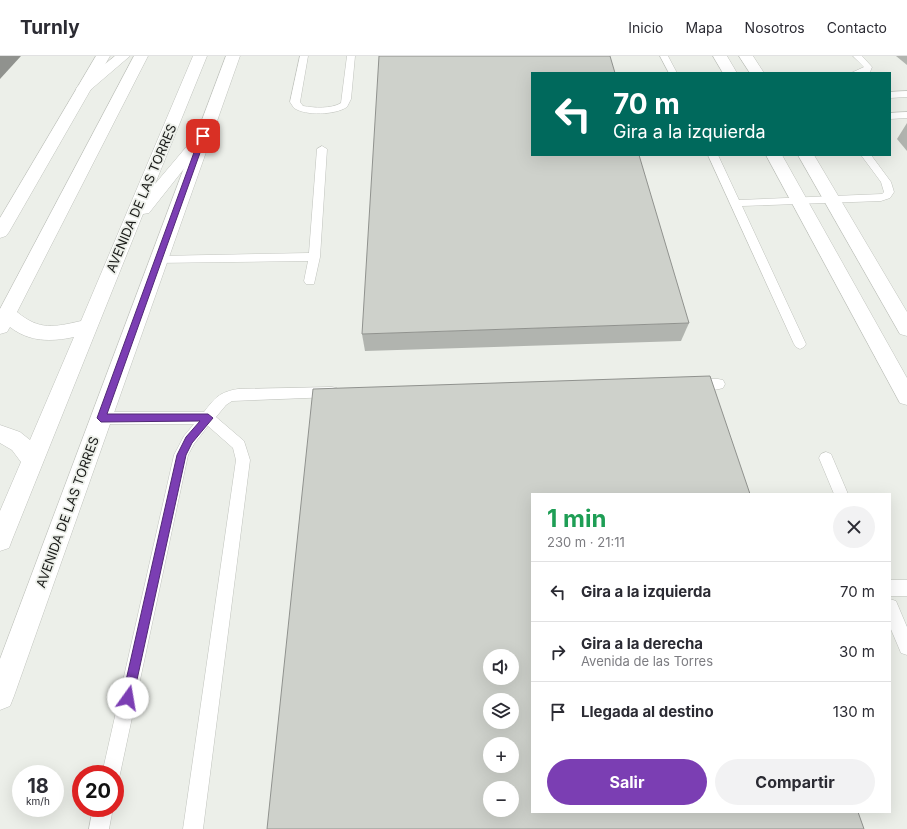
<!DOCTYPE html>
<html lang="es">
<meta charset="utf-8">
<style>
body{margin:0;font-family:Inter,sans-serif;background:#f2f2f3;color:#2b2b33;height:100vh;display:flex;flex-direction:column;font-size:15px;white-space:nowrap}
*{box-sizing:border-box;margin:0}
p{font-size:13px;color:#7c7c81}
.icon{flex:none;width:22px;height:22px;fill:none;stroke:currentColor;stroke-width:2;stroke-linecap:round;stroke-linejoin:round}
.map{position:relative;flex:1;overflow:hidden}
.side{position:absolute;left:531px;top:437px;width:360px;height:320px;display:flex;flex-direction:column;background:#fff;border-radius:0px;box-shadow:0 4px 16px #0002}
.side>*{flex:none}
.hud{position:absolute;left:531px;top:16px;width:360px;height:84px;border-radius:0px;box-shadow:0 4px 16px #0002;background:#00695c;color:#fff;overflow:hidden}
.controls{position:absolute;left:483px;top:593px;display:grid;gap:8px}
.controls a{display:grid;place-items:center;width:36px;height:36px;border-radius:50%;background:#fff;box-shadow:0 4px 16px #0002;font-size:20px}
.speed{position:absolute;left:12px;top:709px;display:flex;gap:8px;font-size:20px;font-weight:700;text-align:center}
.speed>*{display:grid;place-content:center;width:52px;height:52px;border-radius:50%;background:#fff;box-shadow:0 4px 16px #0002;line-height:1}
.speed small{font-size:10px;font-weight:400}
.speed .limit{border:6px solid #d22;background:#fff;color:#111}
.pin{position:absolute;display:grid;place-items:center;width:34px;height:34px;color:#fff;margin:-17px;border-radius:8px;box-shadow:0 2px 6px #0006}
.me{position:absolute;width:44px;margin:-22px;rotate:13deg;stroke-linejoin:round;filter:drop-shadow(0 0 3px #0008)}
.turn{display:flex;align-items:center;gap:14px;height:84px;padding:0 16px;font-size:18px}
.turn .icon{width:52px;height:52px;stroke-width:2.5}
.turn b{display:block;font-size:28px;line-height:34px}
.round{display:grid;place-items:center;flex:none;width:42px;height:42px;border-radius:21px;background:#f2f2f3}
.headline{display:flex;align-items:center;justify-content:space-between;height:68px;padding:0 16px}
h1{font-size:24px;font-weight:700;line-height:30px;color:#1e9e55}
.button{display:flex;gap:8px;margin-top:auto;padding:8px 16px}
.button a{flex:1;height:46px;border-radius:24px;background:#7b3eb3;color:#fff;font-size:16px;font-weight:700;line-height:46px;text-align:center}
.button a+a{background:#f2f2f3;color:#2b2b33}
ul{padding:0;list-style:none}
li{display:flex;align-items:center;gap:12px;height:60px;padding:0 16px;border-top:1px solid #e1e1e2}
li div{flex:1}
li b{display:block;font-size:15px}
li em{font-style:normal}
header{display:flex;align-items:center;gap:24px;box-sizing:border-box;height:56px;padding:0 20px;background:#fff;border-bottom:1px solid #e1e1e2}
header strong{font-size:19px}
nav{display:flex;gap:22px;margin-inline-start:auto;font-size:14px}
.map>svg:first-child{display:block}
</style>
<header>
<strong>Turnly</strong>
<nav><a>Inicio</a><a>Mapa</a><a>Nosotros</a><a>Contacto</a></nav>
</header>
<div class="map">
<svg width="907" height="773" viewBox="0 0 907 773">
<rect width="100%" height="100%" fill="#ecefe9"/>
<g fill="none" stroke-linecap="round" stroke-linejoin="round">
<g stroke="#c0c3bd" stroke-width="1">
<g id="lane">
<path d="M300,0H308L300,46L303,50C314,52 331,53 341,47L347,0H355L351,43L347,51C335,59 306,60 294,52L290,46Z"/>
<polygon points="660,0 668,0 677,17 669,17"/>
<polygon points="853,0 862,0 872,11 870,16 851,17 864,11"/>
<polygon points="907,35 907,41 890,42 890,36"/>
<polygon points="907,56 907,62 890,63 890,57"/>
<polygon points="322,90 327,93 320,201 314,228 306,228 304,225 308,205 154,207 152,204 154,201 158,200 309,197 317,93"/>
<polygon points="708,99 718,99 739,144 882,138 884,136 881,126 861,99 871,99 891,126 894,136 890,142 881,145 742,150 806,288 804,291 800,293 796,291 794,288"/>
<path d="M693,323H718L723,324L725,328L723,332C713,335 698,335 688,332L686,328L688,324Z"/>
<path d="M332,331L337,332L339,336L337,340L332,341L232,345L226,349L216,361L244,385L250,404L203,773H183L236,404L233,392L208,370L194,388L188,399L120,718L118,725L115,726V718H102L174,399L184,380L194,368H101L96,366L94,362L96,358L101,356H204C215,342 219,336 238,333Z"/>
<polygon points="826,396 831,398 848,438 834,438 819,402 821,398"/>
<rect x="890" y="524" width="17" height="16"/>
<polygon points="890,543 896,545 907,571 907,599 901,597 890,571"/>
<polygon points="93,752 113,752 109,773 89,773"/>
</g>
</g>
<g stroke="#c0c3bd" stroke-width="1">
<g id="street">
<polygon points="713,0 727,0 737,17 723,17"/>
<polygon points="739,0 753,0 764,17 750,17"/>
<polygon points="766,99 782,99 907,322 907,349 900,347"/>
<polygon points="798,99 814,99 907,256 907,280 900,278"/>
</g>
</g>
<g stroke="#c0c3bd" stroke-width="1">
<g id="primary">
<polygon points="96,0 110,0 9,176 6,180 0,182 0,162"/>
<polygon points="226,0 240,0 14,640 10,650 0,654 0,603"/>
</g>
</g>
<g stroke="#c0c3bd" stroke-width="1">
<g id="highway">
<polygon points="115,0 130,0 88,36 83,37 78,36 76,33 78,30"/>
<path d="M134,0H148L17,256C40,275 54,271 81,265L193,0H207L155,128L198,77L203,76L208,77L210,80L149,157L143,158L12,484L9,492L0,495V455L21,406L12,394L0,387V369L20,376L30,384L74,281C51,286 29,286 10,271L7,276L0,278V253Z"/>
</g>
</g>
<use href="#lane" fill="#fff" fill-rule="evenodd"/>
<use href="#street" fill="#fff" fill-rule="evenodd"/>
<use href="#primary" fill="#fff" fill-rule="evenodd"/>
<use href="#highway" fill="#fff" fill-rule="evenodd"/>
</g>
<g fill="#b1b4af">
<polygon points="896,0 907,0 907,9"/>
<polygon points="907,67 907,95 897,83"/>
<polygon points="689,267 681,285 365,295 362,278"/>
</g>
<polygon fill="#90928e" points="0,0 21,0 0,23"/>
<g fill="#ced1cb" stroke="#90928e" fill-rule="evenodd">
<polygon points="379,0 610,0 615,17 532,17 532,99 639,99 689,267 362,278"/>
<path d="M710,320L750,438H532V756H858L864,773H267L313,333ZM490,600H512V622H490ZM490,644H512V666H490ZM490,688H512V710H490ZM490,732H512V754H490Z"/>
</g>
<polygon fill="#7b3eb3" stroke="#502874" points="203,78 206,80 107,358 208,358 213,362 192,387 186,399 133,642 132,646 128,648 124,646 122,642 177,399 186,381 200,365 101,366 97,362 200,80"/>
<g text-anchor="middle" stroke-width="3.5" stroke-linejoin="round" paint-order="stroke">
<g font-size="13" fill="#191a18" stroke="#ecefe9">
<text transform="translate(141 142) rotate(-67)" y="5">AVENIDA DE LAS TORRES</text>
<text transform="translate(67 456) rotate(-70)" y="5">AVENIDA DE LAS TORRES</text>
</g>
</g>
</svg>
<div class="controls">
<a><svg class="icon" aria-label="sound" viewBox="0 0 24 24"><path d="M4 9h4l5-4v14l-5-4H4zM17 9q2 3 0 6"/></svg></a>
<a><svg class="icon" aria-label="layers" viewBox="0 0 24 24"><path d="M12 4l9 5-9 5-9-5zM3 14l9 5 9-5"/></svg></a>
<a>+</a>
<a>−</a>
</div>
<div class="speed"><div>18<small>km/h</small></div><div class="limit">20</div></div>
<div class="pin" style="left:203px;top:80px;background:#d93025"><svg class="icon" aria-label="arrive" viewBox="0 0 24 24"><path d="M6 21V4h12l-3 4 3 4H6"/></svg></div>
<svg class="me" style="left:128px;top:642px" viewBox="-20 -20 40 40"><circle r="19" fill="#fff"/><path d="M0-13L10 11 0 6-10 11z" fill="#7b3eb3"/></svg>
<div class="hud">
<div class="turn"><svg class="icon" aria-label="left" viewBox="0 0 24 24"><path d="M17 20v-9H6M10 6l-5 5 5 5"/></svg><div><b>70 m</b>Gira a la izquierda</div></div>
</div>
<section class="side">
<div class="headline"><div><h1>1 min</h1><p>230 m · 21:11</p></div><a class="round"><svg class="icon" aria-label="close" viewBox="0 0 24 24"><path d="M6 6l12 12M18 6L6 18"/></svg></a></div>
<ul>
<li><svg class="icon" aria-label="left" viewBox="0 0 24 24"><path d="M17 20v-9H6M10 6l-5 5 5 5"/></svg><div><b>Gira a la izquierda</b></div><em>70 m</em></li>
<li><svg class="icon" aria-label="right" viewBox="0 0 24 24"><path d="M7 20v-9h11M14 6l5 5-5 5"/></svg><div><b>Gira a la derecha</b><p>Avenida de las Torres</p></div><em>30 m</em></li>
<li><svg class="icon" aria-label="arrive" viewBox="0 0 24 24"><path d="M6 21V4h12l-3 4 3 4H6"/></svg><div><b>Llegada al destino</b></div><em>130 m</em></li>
</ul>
<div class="button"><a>Salir</a><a>Compartir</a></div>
</section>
</div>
